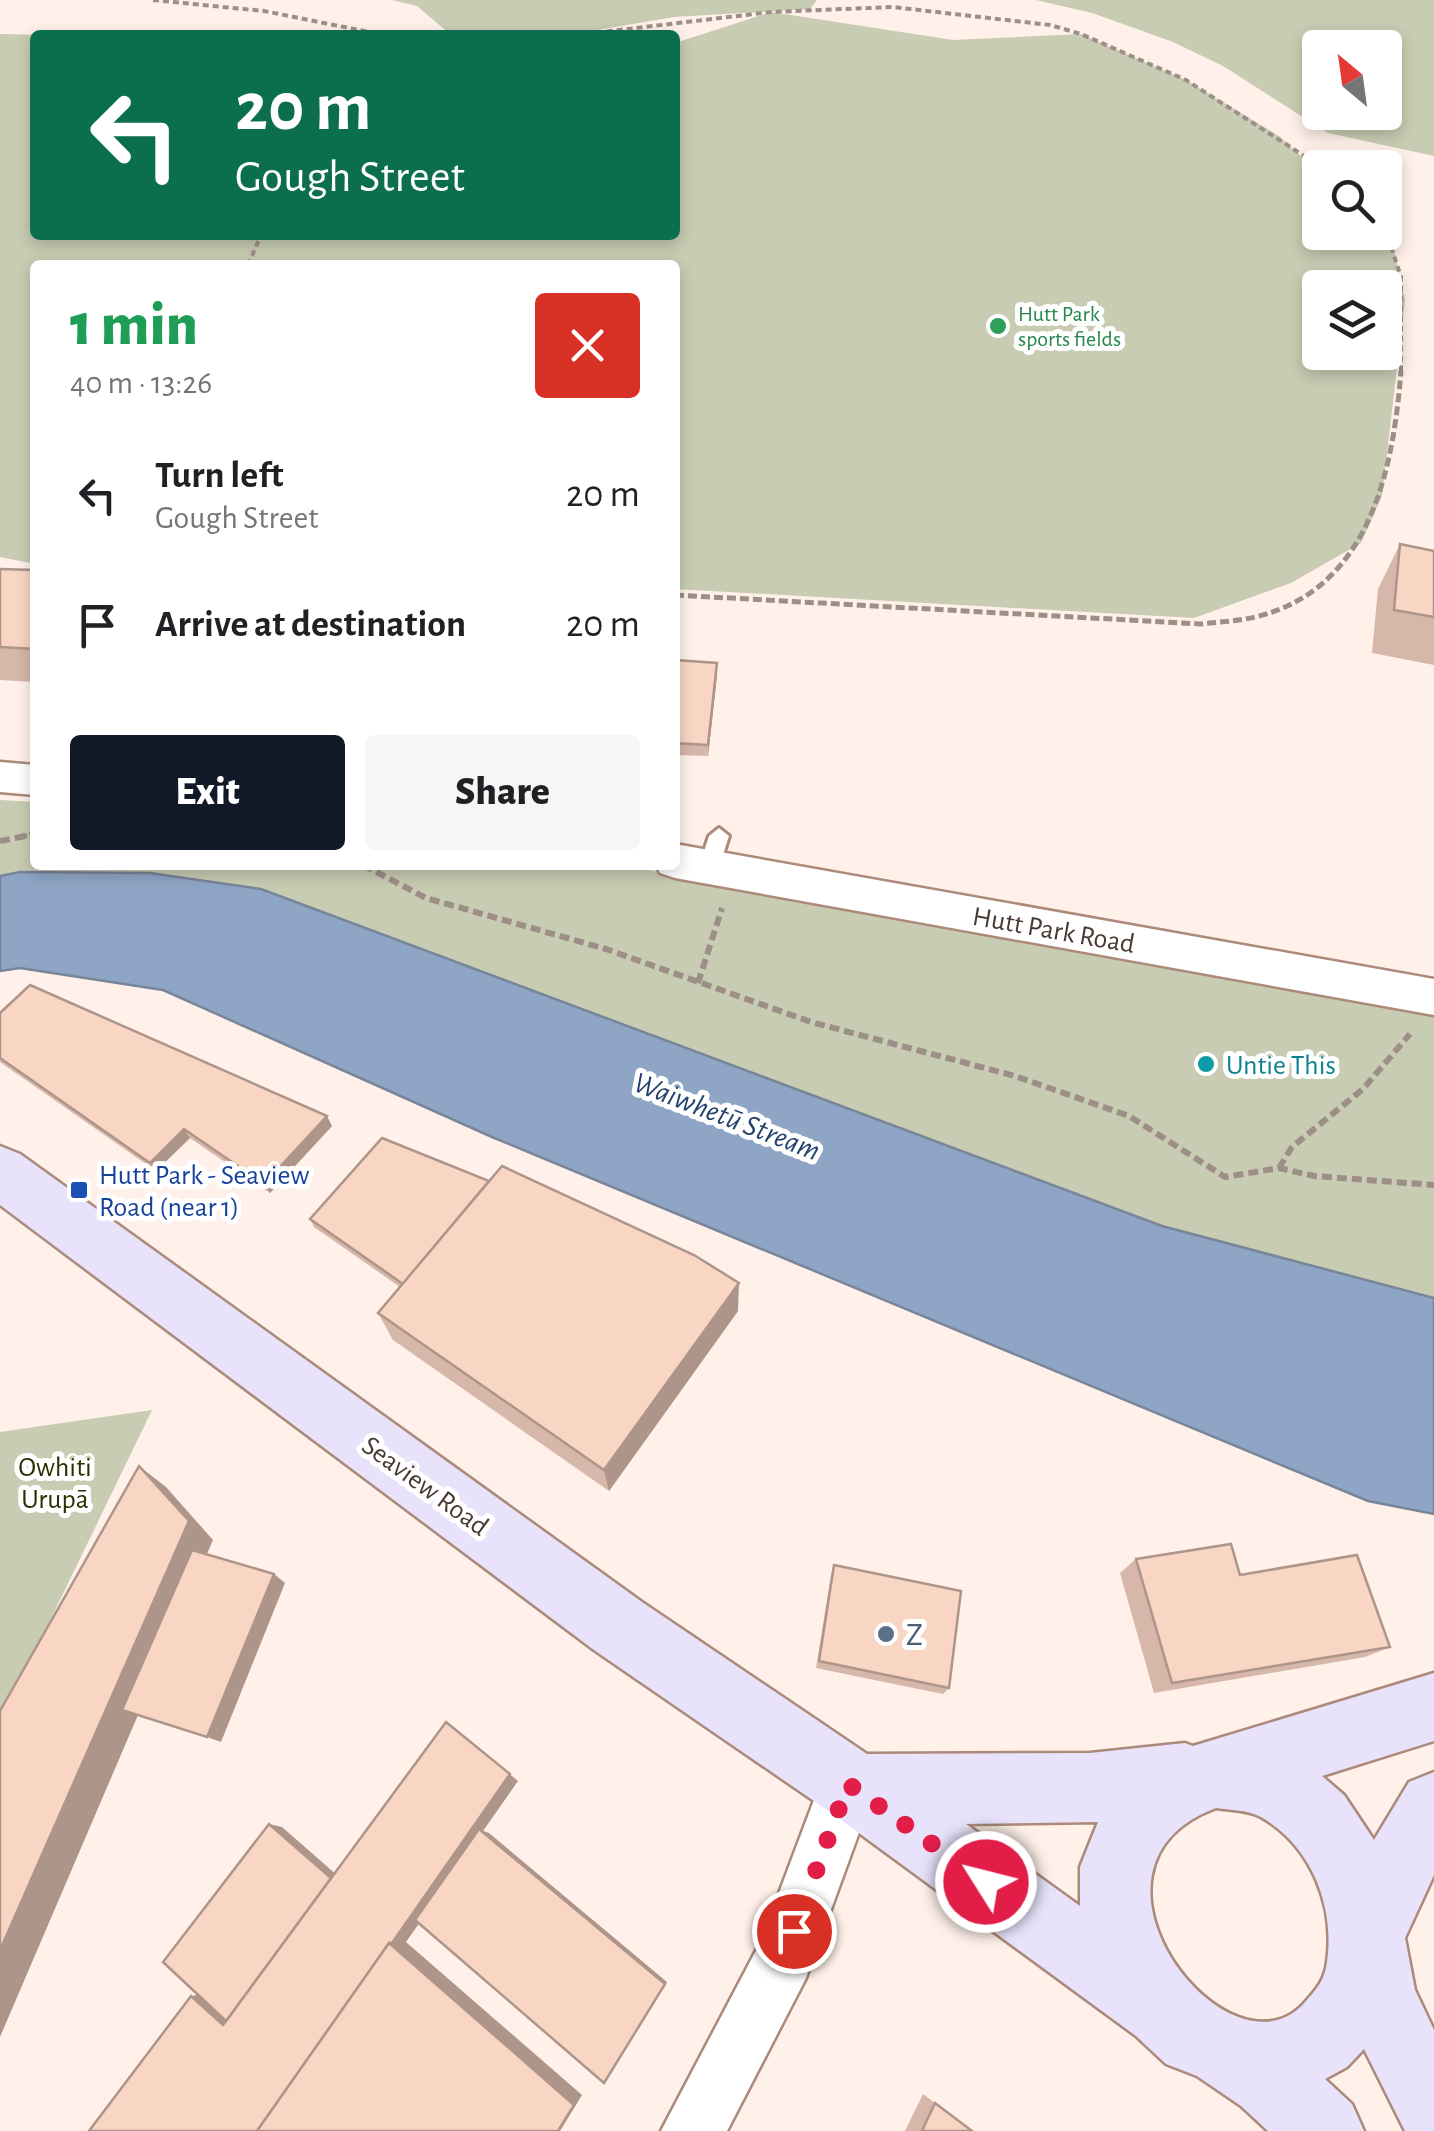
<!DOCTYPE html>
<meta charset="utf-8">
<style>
body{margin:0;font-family:"Alegreya Sans",sans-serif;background:#f6f6f6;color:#202124;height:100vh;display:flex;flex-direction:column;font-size:38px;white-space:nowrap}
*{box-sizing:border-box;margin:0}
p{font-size:32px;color:#757577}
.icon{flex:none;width:55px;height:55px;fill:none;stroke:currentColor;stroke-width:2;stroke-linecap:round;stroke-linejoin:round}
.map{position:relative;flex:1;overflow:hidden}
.drawer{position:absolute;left:30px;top:260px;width:650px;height:610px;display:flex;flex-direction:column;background:#fff;border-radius:10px;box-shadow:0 5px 15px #0003}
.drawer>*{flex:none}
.guide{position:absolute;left:30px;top:30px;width:650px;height:210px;border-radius:10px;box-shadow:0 5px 15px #0003;background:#0b6e4f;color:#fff;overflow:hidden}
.needle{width:65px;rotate:331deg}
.fabs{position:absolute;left:1302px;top:30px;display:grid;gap:20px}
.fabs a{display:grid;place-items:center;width:100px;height:100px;border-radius:10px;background:#fff;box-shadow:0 5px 15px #0003;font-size:50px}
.pin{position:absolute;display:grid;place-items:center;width:85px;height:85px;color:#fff;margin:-42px;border:5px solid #fff;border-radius:50%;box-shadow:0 2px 10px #0007}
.me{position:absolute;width:110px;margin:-55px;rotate:306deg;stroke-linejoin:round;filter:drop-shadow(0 0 8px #0008)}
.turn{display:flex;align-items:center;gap:35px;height:210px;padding:0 40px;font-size:45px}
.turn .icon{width:130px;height:130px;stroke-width:2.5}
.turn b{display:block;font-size:70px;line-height:85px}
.round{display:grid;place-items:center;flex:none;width:105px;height:105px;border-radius:10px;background:#f6f6f6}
.headline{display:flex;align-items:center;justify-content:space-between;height:170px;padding:0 40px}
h1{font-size:60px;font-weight:800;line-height:75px;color:#1e9e55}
.action{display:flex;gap:20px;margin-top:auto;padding:20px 40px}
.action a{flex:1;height:115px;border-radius:10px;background:#111827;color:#fff;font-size:40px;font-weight:800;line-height:115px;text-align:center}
.action a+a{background:#f6f6f6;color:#202124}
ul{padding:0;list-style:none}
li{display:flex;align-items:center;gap:30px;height:130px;padding:0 40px}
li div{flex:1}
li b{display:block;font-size:38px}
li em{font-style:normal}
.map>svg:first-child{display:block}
</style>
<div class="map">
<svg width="1434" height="2131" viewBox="0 0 1434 2131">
<rect width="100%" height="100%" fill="#fff0e9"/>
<g fill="#c8ccb2" fill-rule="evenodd">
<polygon points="392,0 817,0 810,9 674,17 568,35 451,35 417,6"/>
<path d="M1036,0H1434V156L1328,133L1223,66L1173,42L1092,13ZM1320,48H1385V112H1320Z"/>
<path d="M771,12L953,40L1081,34L1186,80L1279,136L1320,174V232L1384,233L1392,240L1405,300L1382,496L1361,543L1291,583L1194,618L675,589V265H35V564L0,557V34L53,35H35V235H675V43ZM1320,288H1385V352H1320Z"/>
<polygon points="0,800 35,802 35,865 620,865 1434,1012 1434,1298 1162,1226 261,889 150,873 20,872 0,876"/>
<polygon points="152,1410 0,1724 0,1432"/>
</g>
<polygon fill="#8ea5c5" stroke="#798599" stroke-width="2.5" points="20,872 150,873 261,889 1162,1226 1434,1298 1434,1514 1368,1501 492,1137 163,990 20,968 0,971 0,876"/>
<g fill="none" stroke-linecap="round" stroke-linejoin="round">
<g stroke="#ab8a7a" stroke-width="6">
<polygon id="lane" points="719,828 729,836 719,867 709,875 699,867 709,836"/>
</g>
<g stroke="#ab8a7a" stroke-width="5">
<g id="street">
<polygon points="0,762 35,765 35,795 0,792"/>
<polygon points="675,844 1434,979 1434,1015 675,878 660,873 656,865 675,865"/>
<polygon points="848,1754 868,1763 877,1783 806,1978 727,2131 661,2131 761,1941 828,1763"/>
</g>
</g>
<g stroke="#ab8a7a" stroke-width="5">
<path id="secondary" d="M0,1146L20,1154L642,1602L867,1754L1090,1753L1185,1743L1193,1746L1434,1673V1741L1322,1776L1344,1795L1374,1840L1409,1782L1434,1772V1875L1405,1938L1415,1990L1434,2030V2131H1405L1364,2049L1347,2067L1325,2079L1352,2104L1364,2131H1268L1241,2106L1197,2076L1166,2064L1136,2036L833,1814L594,1650L0,1205ZM1216,1808C1230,1810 1248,1810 1261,1817C1312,1846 1335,1907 1327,1962C1325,1979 1317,1989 1306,2001C1232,2090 1055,1868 1216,1808ZM1098,1822L1080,1867V1906L966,1824Z"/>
</g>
<g stroke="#9d8e88" stroke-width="4" stroke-dasharray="6 4" stroke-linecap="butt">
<polyline points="153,0 264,11 384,35"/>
<polyline points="577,35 771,12 893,7 1050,25 1081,34 1186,80 1323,168"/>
<polyline points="1385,228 1401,277 1401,374"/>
<polyline points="248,265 261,235"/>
</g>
<g stroke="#9d8e88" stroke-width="5" stroke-dasharray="9 4" stroke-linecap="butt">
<path d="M675,595L1201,624C1219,622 1238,621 1255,617C1369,590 1393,472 1401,371"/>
<polyline points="18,837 35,834"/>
</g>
<g stroke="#9d8e88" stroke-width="6" stroke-dasharray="10 5" stroke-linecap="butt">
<polyline points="0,841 31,835"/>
<polyline points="363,865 426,898 606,949 811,1022 1015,1076 1129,1116 1225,1177 1279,1168 1314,1176 1434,1185"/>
<polyline points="698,983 722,908"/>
<polyline points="1279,1168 1292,1147 1363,1089 1410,1034"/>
</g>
<use href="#lane" fill="#fff" fill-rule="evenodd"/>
<use href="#street" fill="#fff" fill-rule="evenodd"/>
<use href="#secondary" fill="#e8e3fb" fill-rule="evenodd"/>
</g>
<g fill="#d6b7a9">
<polygon points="1400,544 1434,551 1434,665 1372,653 1378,589"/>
<polygon points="0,569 35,570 35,682 0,680"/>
<polygon points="675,660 717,675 708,756 675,755"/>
<polygon points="0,1013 332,1126 270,1193 190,1138 156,1171 0,1062"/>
<polygon points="310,1219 738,1311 609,1491 393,1340 378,1313 400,1287 314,1227"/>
<polygon points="1136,1559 1240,1575 1390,1647 1365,1657 1154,1693 1120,1573"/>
<polygon points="834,1565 949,1688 943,1694 816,1668 831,1575"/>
<polygon points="923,2094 972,2131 905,2131"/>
</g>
<g fill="#ae9589">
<polygon points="717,663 717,675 708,756 708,745"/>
<polygon points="327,1116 332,1126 270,1193 264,1184"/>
<polygon points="184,1129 190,1138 156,1171 150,1163"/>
<polygon points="739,1283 738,1311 609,1491 604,1470"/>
<polygon points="139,1466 166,1487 213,1540 0,2037 0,1950"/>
<polygon points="274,1574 285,1583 221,1742 207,1737"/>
<polygon points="446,1722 518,1781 483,1831 489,1833 667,1982 609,2076 483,1832 406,1942 582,2095 560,2131 558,2131 389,1943"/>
<polygon points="269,1824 282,1827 346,1883 223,2025 191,1996 213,1993"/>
</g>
<g fill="#f9d5c4" stroke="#ae9589" stroke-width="2.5">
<polygon points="1400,544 1434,551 1434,617 1394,610"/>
<polygon points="0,569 35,570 35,649 0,647"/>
<polygon points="675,660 717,663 708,745 675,743"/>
<polygon points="30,985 327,1116 264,1184 184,1129 150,1163 0,1058 0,1013"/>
<polygon points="382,1138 489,1181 403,1284 310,1219"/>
<polygon points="502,1166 694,1255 739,1283 604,1470 378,1313"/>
<polygon points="139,1466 189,1521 0,1950 0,1711"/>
<polygon points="1231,1544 1240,1575 1357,1555 1390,1647 1172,1683 1136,1559"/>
<polygon points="192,1550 274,1574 207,1737 122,1710"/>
<polygon points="834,1565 961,1591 949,1688 819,1661"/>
<polygon points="446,1722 510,1774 392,1943 389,1943 257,2131 89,2131 191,1996 223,2025"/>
<polygon points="269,1824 331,1878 226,2021 163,1962"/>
<polygon points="479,1829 665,1984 604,2083 415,1920"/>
<polygon points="389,1943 574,2105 558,2131 257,2131"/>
<polygon points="935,2103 972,2131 922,2131"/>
</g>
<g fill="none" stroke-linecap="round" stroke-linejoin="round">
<polyline stroke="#e11d48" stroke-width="18" stroke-dasharray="0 32.4" points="794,1931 848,1784 986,1882"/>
</g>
<circle fill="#2e9e5b" stroke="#fff" stroke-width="4" cx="998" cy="326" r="10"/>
<circle fill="#0f9aa8" stroke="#fff" stroke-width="4" cx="1206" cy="1064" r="10"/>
<rect fill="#1a4fb4" stroke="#fff" stroke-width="4" x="69" y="1180" width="20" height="20" rx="5"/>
<circle fill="#5c6f8a" stroke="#fff" stroke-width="4" cx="886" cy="1634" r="10"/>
<g text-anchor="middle" stroke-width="10" stroke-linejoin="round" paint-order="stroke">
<g font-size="22" fill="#27864d" stroke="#fff" text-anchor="start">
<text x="1018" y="321">Hutt Park<tspan x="1018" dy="25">sports fields</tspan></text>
</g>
<g font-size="28" fill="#483933" stroke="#fff">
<text transform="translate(1054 929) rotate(10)" y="10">Hutt Park Road</text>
<text transform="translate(426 1485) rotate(36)" y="10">Seaview Road</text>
</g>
<g font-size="28" fill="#0d838f" stroke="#fff" text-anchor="start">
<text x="1226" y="1074">Untie This</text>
</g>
<g font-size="28" fill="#164399" stroke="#fff" text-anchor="start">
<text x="99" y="1184">Hutt Park - Seaview<tspan x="99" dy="32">Road (near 1)</tspan></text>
</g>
<g font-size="28" fill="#2c3000" stroke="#fff">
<text x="55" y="1476">Owhiti<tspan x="55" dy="32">Urupā</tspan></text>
</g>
<g font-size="30" font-style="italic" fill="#23426e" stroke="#fff">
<text transform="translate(727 1116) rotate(21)" y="10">Waiwhetū Stream</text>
</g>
<g font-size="32" fill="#4e5e75" stroke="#fff" text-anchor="start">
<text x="906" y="1645">Z</text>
</g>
</g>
</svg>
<div class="fabs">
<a><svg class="needle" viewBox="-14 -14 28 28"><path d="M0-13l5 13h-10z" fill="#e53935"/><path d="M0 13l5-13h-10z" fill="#757577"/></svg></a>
<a><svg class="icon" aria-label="search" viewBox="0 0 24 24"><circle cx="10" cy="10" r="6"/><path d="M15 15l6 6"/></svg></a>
<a><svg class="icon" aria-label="layers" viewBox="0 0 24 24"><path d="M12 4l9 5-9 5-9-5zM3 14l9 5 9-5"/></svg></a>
</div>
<div class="pin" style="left:794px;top:1931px;background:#d93025"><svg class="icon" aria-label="arrive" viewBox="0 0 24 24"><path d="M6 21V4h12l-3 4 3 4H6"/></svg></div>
<svg class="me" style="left:986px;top:1882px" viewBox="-20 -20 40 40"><circle r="17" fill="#e11d48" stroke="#fff" stroke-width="3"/><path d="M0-11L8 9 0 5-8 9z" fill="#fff"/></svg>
<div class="guide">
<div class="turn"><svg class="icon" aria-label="left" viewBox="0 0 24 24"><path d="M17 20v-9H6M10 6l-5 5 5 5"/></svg><div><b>20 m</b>Gough Street</div></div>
</div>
<section class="drawer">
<div class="headline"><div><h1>1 min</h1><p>40 m · 13:26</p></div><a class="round" style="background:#d93025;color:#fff"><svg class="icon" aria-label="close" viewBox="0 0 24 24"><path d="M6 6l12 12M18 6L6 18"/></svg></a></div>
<ul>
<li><svg class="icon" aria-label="left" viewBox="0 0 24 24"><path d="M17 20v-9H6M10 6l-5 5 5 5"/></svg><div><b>Turn left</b><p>Gough Street</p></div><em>20 m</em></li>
<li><svg class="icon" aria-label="arrive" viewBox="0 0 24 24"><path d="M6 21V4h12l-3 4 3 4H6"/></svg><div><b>Arrive at destination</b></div><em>20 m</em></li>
</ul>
<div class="action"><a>Exit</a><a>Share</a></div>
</section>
</div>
